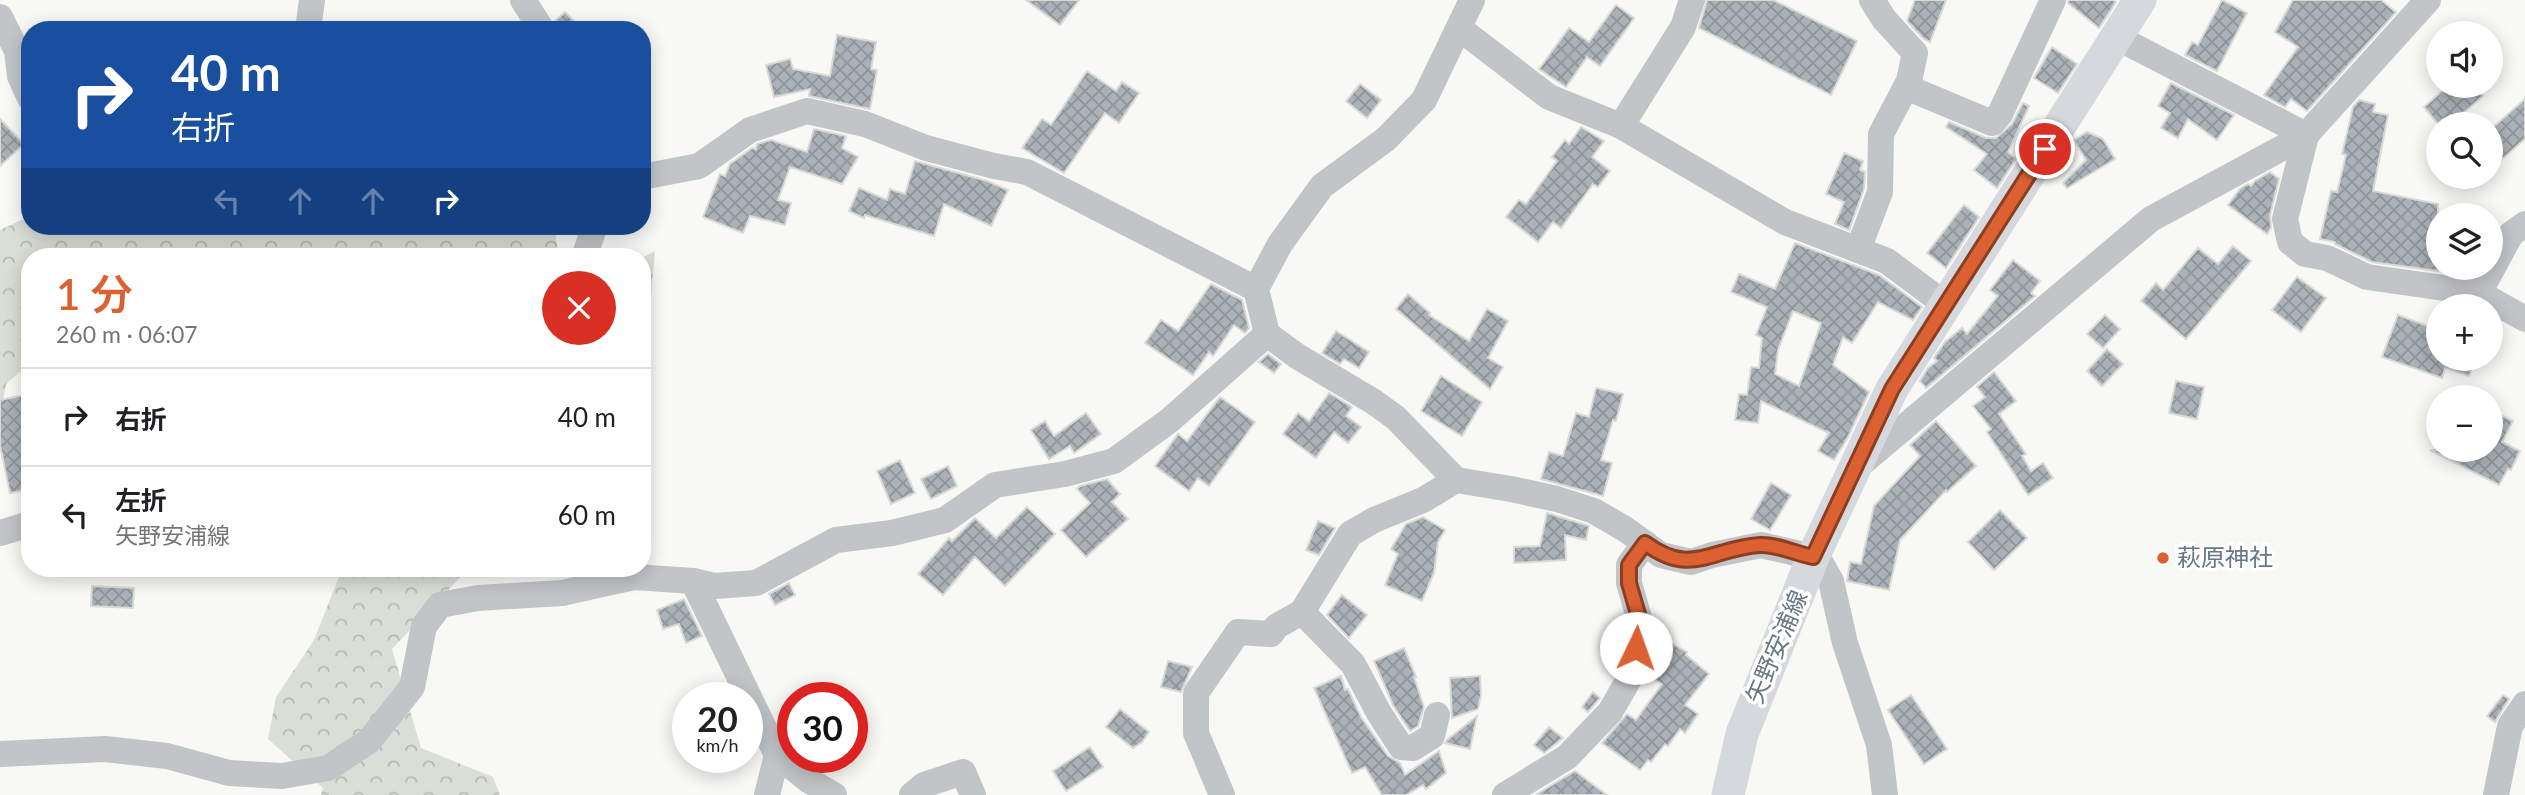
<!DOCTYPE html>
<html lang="ja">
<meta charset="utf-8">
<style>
body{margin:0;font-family:Lato,"Noto Sans JP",sans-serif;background:#f2f2f2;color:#202124;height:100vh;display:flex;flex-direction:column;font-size:26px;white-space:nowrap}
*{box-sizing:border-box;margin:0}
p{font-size:23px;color:#757577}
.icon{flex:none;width:38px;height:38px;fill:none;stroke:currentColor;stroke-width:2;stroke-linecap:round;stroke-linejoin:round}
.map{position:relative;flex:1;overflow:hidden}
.sheet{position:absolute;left:21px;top:248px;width:630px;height:329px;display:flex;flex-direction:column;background:#fff;border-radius:28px;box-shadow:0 4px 18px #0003}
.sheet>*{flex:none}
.guide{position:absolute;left:21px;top:21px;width:630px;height:214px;border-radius:28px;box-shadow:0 4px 18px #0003;background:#1a4fa0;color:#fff;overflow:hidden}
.buttons{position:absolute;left:2426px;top:21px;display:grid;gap:14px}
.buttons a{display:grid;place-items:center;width:77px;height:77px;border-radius:50%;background:#fff;box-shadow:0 4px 18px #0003;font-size:35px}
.speed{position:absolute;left:672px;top:682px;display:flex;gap:14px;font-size:35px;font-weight:700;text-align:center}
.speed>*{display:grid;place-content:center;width:91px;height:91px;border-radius:50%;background:#fff;box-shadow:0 4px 18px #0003;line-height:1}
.speed small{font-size:18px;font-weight:400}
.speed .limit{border:10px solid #d22;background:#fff;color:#111}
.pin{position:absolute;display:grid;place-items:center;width:60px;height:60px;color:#fff;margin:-30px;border:4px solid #fff;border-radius:50%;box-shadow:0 2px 7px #0007}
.me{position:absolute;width:77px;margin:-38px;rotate:3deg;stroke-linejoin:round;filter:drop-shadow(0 0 5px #0008)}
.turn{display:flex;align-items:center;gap:24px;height:147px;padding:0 35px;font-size:32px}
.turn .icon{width:91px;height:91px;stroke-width:2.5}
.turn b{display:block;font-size:49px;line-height:60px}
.lanes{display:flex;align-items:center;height:66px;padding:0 35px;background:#0003;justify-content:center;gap:35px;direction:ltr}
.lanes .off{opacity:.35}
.round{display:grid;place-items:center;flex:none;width:74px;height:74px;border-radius:37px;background:#f2f2f2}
.summary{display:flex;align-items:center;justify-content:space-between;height:119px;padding:0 35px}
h1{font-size:42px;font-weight:600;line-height:52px;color:#db6032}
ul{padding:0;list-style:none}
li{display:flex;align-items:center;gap:21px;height:98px;padding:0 35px;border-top:2px solid #e0e0e0}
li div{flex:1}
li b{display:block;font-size:26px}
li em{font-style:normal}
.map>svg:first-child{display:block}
</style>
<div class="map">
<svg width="2525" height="795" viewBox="0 0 2525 795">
<defs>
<pattern id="forest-crowns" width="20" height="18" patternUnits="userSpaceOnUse" patternTransform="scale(1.75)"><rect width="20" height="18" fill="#d9ded6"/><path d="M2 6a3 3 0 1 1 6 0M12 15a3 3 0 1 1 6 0" fill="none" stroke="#b4b9b3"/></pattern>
<pattern id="building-cross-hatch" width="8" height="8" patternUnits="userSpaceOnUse" patternTransform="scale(1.75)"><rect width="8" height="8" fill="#aab1b7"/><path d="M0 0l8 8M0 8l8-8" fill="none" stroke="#8e959a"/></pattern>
</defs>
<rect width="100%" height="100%" fill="#f8f8f5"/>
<g fill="url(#forest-crowns)">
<polygon points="30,216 30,226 554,226 559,257 30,257 30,363 6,384 0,417 0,230"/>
<polygon points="655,251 650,307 642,322 642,258"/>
<polygon points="342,569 468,569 392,649 421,748 493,777 500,795 321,795 323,788 268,739 276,697 314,640"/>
</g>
<g fill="url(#building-cross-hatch)" stroke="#d9d9d7" stroke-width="2" fill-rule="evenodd">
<polygon points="1026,0 1079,0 1060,25"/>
<polygon points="1707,0 1773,0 1857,41 1831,95 1699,28"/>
<polygon points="1915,0 1946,0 1930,42 1924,39 1907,21"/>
<polygon points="2069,0 2113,0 2116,2 2099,28 2068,3"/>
<polygon points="2222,0 2247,13 2217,71 2185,55 2192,42 2198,45"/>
<polygon points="2293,0 2381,0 2396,12 2307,111 2291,99 2285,107 2264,95 2298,47 2275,32"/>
<polygon points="1616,5 1634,18 1600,66 1587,57 1566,87 1539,69 1569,28 1589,42"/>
<polygon points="565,12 583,30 558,30 555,21"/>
<polygon points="837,35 876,42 871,69 877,70 870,109 809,96 810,89 774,97 766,65 790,59 793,69 830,76"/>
<polygon points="2052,47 2077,64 2058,93 2034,78"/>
<polygon points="1087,71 1116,91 1122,82 1139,93 1119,123 1105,113 1064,173 1022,148 1042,119 1051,125"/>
<polygon points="2171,83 2234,115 2217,140 2188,119 2178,138 2161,128 2170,113 2158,106"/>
<polygon points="1360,84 1381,100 1367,118 1346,101"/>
<polygon points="2448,86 2474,86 2483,96 2450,124 2438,124 2424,107"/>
<polygon points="2525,99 2525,139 2500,161 2490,151 2490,130"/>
<polygon points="2359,100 2375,104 2373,112 2388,115 2373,191 2438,204 2438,271 2372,262 2335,244 2335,242 2320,239 2331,191 2337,192 2346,155 2342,154 2353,107"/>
<polygon points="2023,103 2029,106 2008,152 2016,159 1997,188 1974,170 1987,154 1946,127 1949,122 1986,138 1996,138 2012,124"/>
<polygon points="0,119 24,144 0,166"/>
<polygon points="1581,127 1604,141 1592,157 1610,171 1598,187 1593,184 1561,228 1553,222 1538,242 1506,217 1519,200 1526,204 1557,161 1552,157 1565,140 1569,144"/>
<polygon points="814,129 846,136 842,148 858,157 842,184 790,167 778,200 791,203 785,225 750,216 743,233 703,217 720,174 725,176 730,164 752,148 756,149 757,144 771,140 807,152"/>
<polygon points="2087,132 2103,139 2115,159 2067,188 2063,183 2086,160 2074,140"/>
<polygon points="1844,153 1863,161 1860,170 1865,172 1864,189 1849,230 1835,224 1844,202 1826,194"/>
<polygon points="915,161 987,181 1008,190 991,226 944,204 934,236 865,215 864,218 849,211 859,188 887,200 890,189 905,194"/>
<polygon points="2270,172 2279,179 2270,215 2271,228 2267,234 2228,205 2240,189 2248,184 2251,186 2255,181"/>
<polygon points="1964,205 1979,217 1946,268 1927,253"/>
<path d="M1795,243L1879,275L1922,307L1913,320L1878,302L1852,343L1843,337L1833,365L1869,392L1848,437L1834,460L1818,451L1829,433L1761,401L1758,423L1735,420L1739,394L1747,395L1751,367L1759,368L1762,338L1756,335L1767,307L1731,292L1739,274L1775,289ZM1793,311L1821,323L1799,386L1775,374L1778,350Z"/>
<polygon points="2233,246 2251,261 2186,339 2141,301 2156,283 2163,290 2198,248 2218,264"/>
<polygon points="2013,260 2040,281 2031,293 2035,296 1926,388 1920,381 1928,368 1937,361 1934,358 1945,342 1962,328 1967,334 1998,296 1990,290"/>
<polygon points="2297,277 2326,298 2301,332 2272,310"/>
<polygon points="1211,284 1242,300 1249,328 1245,333 1234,325 1213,356 1209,352 1193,375 1145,343 1161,320 1178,331"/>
<polygon points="1408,294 1430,313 1429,315 1469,341 1487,309 1508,321 1488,358 1503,367 1490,389 1396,309"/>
<polygon points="2105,315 2120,329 2103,348 2087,334"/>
<polygon points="2398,315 2438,330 2438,359 2475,359 2469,376 2445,368 2442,378 2382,357"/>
<polygon points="1336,331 1369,352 1359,368 1344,359 1340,364 1322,353"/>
<polygon points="2107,349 2123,364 2102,386 2087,371"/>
<polygon points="1268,354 1281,364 1274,373 1259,362"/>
<polygon points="1994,372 2016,401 1999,414 2026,454 2022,456 2031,471 2043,463 2053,478 2028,495 1987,432 1991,429 1973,406 1985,397 1977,387"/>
<polygon points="1441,376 1482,402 1462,436 1421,411"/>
<polygon points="2176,381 2204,387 2197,419 2169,413"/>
<polygon points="1596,388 1623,394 1616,421 1613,420 1601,460 1612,463 1603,496 1541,479 1549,452 1563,456 1576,413 1589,417"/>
<polygon points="1329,393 1352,407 1346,416 1361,427 1348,443 1334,432 1316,458 1283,434 1298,413 1309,421"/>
<polygon points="25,395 30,418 30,489 10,493 0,445 0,400"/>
<polygon points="1220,397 1255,422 1209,486 1198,478 1189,491 1155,466 1178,434 1187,441"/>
<polygon points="2490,410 2513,421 2502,442 2520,451 2511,470 2508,469 2499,485 2430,450 2490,450"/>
<polygon points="1086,413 1101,434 1074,453 1070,446 1049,459 1031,430 1045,421 1054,436"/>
<polygon points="1936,421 1976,466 1947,492 1946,490 1900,540 1889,590 1847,581 1850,562 1861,564 1874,506 1920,456 1910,445"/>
<polygon points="900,460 915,493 891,504 877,471"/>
<polygon points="948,466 957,486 931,499 921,479"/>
<polygon points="1107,479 1120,494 1112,502 1128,519 1086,557 1061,530 1090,503 1077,489 1080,486"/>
<polygon points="1771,483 1791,495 1770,530 1751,519"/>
<polygon points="1027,507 1055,534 1005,586 975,557 943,595 918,574 949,538 952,541 975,518 996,538"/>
<polygon points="2000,510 2027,538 1994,570 1968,542"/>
<polygon points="1547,513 1589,526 1586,540 1565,535 1566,560 1514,563 1514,547 1540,546"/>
<polygon points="1423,517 1445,530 1438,542 1434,573 1422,601 1385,585 1398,554 1391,549 1406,524"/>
<polygon points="1318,521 1335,528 1319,555 1306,550"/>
<polygon points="789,583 795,595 775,605 769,594"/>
<polygon points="92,586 134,588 133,608 91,606"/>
<polygon points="1342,595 1367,615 1349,638 1327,615"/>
<polygon points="684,599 702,636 686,643 679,624 663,629 657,610"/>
<polygon points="1669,642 1687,652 1686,655 1709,674 1685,705 1698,714 1685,733 1680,729 1668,746 1665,744 1651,762 1648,760 1640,770 1602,743 1627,714 1636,720 1662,684 1650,677"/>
<polygon points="1404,648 1416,677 1414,677 1424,707 1418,726 1410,731 1393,705 1374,661"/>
<polygon points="1168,661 1192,667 1181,692 1161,687"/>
<polygon points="1341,676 1345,690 1348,689 1361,717 1388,756 1400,763 1405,775 1439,751 1446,773 1426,789 1423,785 1406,795 1382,795 1365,767 1352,773 1314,688"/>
<polygon points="1480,676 1481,695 1478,709 1452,718 1450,678"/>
<polygon points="1593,692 1600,698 1588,712 1582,707"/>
<polygon points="1911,695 1947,749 1924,764 1888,710"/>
<polygon points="2503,695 2509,699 2495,722 2487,716"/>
<polygon points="1120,709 1149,732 1142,742 1133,748 1106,727"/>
<polygon points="1477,716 1470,749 1445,743 1447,740"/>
<polygon points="1549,727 1563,738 1544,753 1534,745"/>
<polygon points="1090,747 1103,767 1066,791 1053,771"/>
<polygon points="1575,771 1607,795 1536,795 1537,794"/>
</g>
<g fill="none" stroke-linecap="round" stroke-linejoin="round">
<g stroke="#c1c5c8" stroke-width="26">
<polyline points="523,0 542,30"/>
<polyline points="1472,0 1424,100 1386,139 1322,186 1280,244 1256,289 1267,334 1297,356 1374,402 1396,418 1456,480 1511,489 1557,499 1594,511 1625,529 1661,555 1691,562 1712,555 1761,545 1813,557 1822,565 1831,581 1845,643 1879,745 1885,795"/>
<polyline points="0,17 17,51 20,76 30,98"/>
<polyline points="1459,28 1549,97 1621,126 1785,222 1887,261 1946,305"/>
<polyline points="308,30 312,0"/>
<polyline points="2116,37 2306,135"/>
<polyline points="1906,87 1992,123 2000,114 2053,0"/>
<polyline points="1621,126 1683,27 1692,0"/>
<polyline points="2306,135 2285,219 2290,242 2305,254 2327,258 2367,277 2479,293 2525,319"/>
<polyline points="642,177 699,166 750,130 807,111 865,124 926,148 994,166 1027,172 1256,289"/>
<polyline points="1858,250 1880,192 1881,134 1909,81 1915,53 1884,19 1872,0"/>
<polyline points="584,257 595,226"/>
<polyline points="2479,293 2511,234 2525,224"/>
<polyline points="1857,467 2151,219 2306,135 2428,0"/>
<polyline points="0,533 30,524"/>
<polyline points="693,581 777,755 808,780 834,795"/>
<polyline points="1302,612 1353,664 1379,713 1401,747 1413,748 1432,736 1437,715"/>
<polyline points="0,754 105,749 167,756 229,773 282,776 328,768 369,741 412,687 424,626 440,605 478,598 562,593 634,577 693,581 714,586 756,583 836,540 892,533 945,520 995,485 1065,474 1114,461 1170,420 1267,334"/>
<polyline points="767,795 777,755"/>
<polyline points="912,795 924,785 963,772 973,795"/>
<polyline points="1222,795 1196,733 1196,693 1238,632 1271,634 1277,626 1302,612 1350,534 1374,520 1423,500 1456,480"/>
<polyline points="1505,795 1567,757 1610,712 1632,674 1640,621 1629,583 1629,565 1645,543"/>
<polyline points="2496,795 2510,726 2525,704"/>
</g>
<polyline stroke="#d5d9dd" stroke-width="33" points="1728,795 1742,734 1813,557 1892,389 2140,0"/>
</g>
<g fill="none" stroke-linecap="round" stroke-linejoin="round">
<g stroke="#8e3e20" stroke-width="18">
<path id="route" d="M1636,648L1640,621L1629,583V565L1645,543C1692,578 1711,548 1760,545C1776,544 1797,554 1813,557L1892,389L2045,149"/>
</g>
<use href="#route" stroke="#db6032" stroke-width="12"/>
</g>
<circle fill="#db6032" stroke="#fff" stroke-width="2.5" cx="2163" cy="558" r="7"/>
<g text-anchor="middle" stroke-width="7" stroke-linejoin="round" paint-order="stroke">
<g font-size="24" fill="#687785" stroke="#fff" text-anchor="start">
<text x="2177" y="566">萩原神社</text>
</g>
<g font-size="24" fill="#687785" stroke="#fff">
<text transform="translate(1777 647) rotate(-67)" y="8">矢野安浦線</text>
</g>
</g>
</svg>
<div class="buttons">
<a><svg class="icon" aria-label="sound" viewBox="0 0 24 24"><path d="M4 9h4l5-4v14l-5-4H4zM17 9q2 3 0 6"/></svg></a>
<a><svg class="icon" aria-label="search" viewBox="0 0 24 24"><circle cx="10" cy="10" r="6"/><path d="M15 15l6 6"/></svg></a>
<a><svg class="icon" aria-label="layers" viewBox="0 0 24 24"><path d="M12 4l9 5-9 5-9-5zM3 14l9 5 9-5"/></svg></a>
<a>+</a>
<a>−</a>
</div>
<div class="speed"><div>20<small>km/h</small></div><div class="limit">30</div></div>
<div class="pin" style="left:2045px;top:149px;background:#d93025"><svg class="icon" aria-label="arrive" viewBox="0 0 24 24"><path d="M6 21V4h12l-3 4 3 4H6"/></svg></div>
<svg class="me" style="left:1636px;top:648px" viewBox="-20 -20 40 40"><circle r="19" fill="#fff"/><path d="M0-13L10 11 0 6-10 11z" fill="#db6032"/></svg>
<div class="guide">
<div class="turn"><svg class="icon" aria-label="right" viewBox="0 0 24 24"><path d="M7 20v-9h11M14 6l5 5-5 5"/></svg><div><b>40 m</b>右折</div></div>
<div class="lanes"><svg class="icon off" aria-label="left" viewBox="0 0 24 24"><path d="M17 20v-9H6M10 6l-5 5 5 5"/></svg><svg class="icon off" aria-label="ahead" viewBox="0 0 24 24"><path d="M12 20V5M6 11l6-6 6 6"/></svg><svg class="icon off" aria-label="ahead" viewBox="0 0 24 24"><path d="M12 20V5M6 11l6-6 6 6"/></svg><svg class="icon" aria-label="right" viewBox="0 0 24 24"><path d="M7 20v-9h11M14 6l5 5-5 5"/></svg></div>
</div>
<section class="sheet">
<div class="summary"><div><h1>1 分</h1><p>260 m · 06:07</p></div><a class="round" style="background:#d93025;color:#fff"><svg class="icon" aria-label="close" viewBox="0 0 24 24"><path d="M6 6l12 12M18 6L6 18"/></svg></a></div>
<ul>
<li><svg class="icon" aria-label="right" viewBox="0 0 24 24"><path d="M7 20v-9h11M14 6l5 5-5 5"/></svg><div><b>右折</b></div><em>40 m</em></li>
<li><svg class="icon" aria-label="left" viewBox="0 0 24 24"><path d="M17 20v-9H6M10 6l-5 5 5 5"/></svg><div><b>左折</b><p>矢野安浦線</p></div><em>60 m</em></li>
</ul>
</section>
</div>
